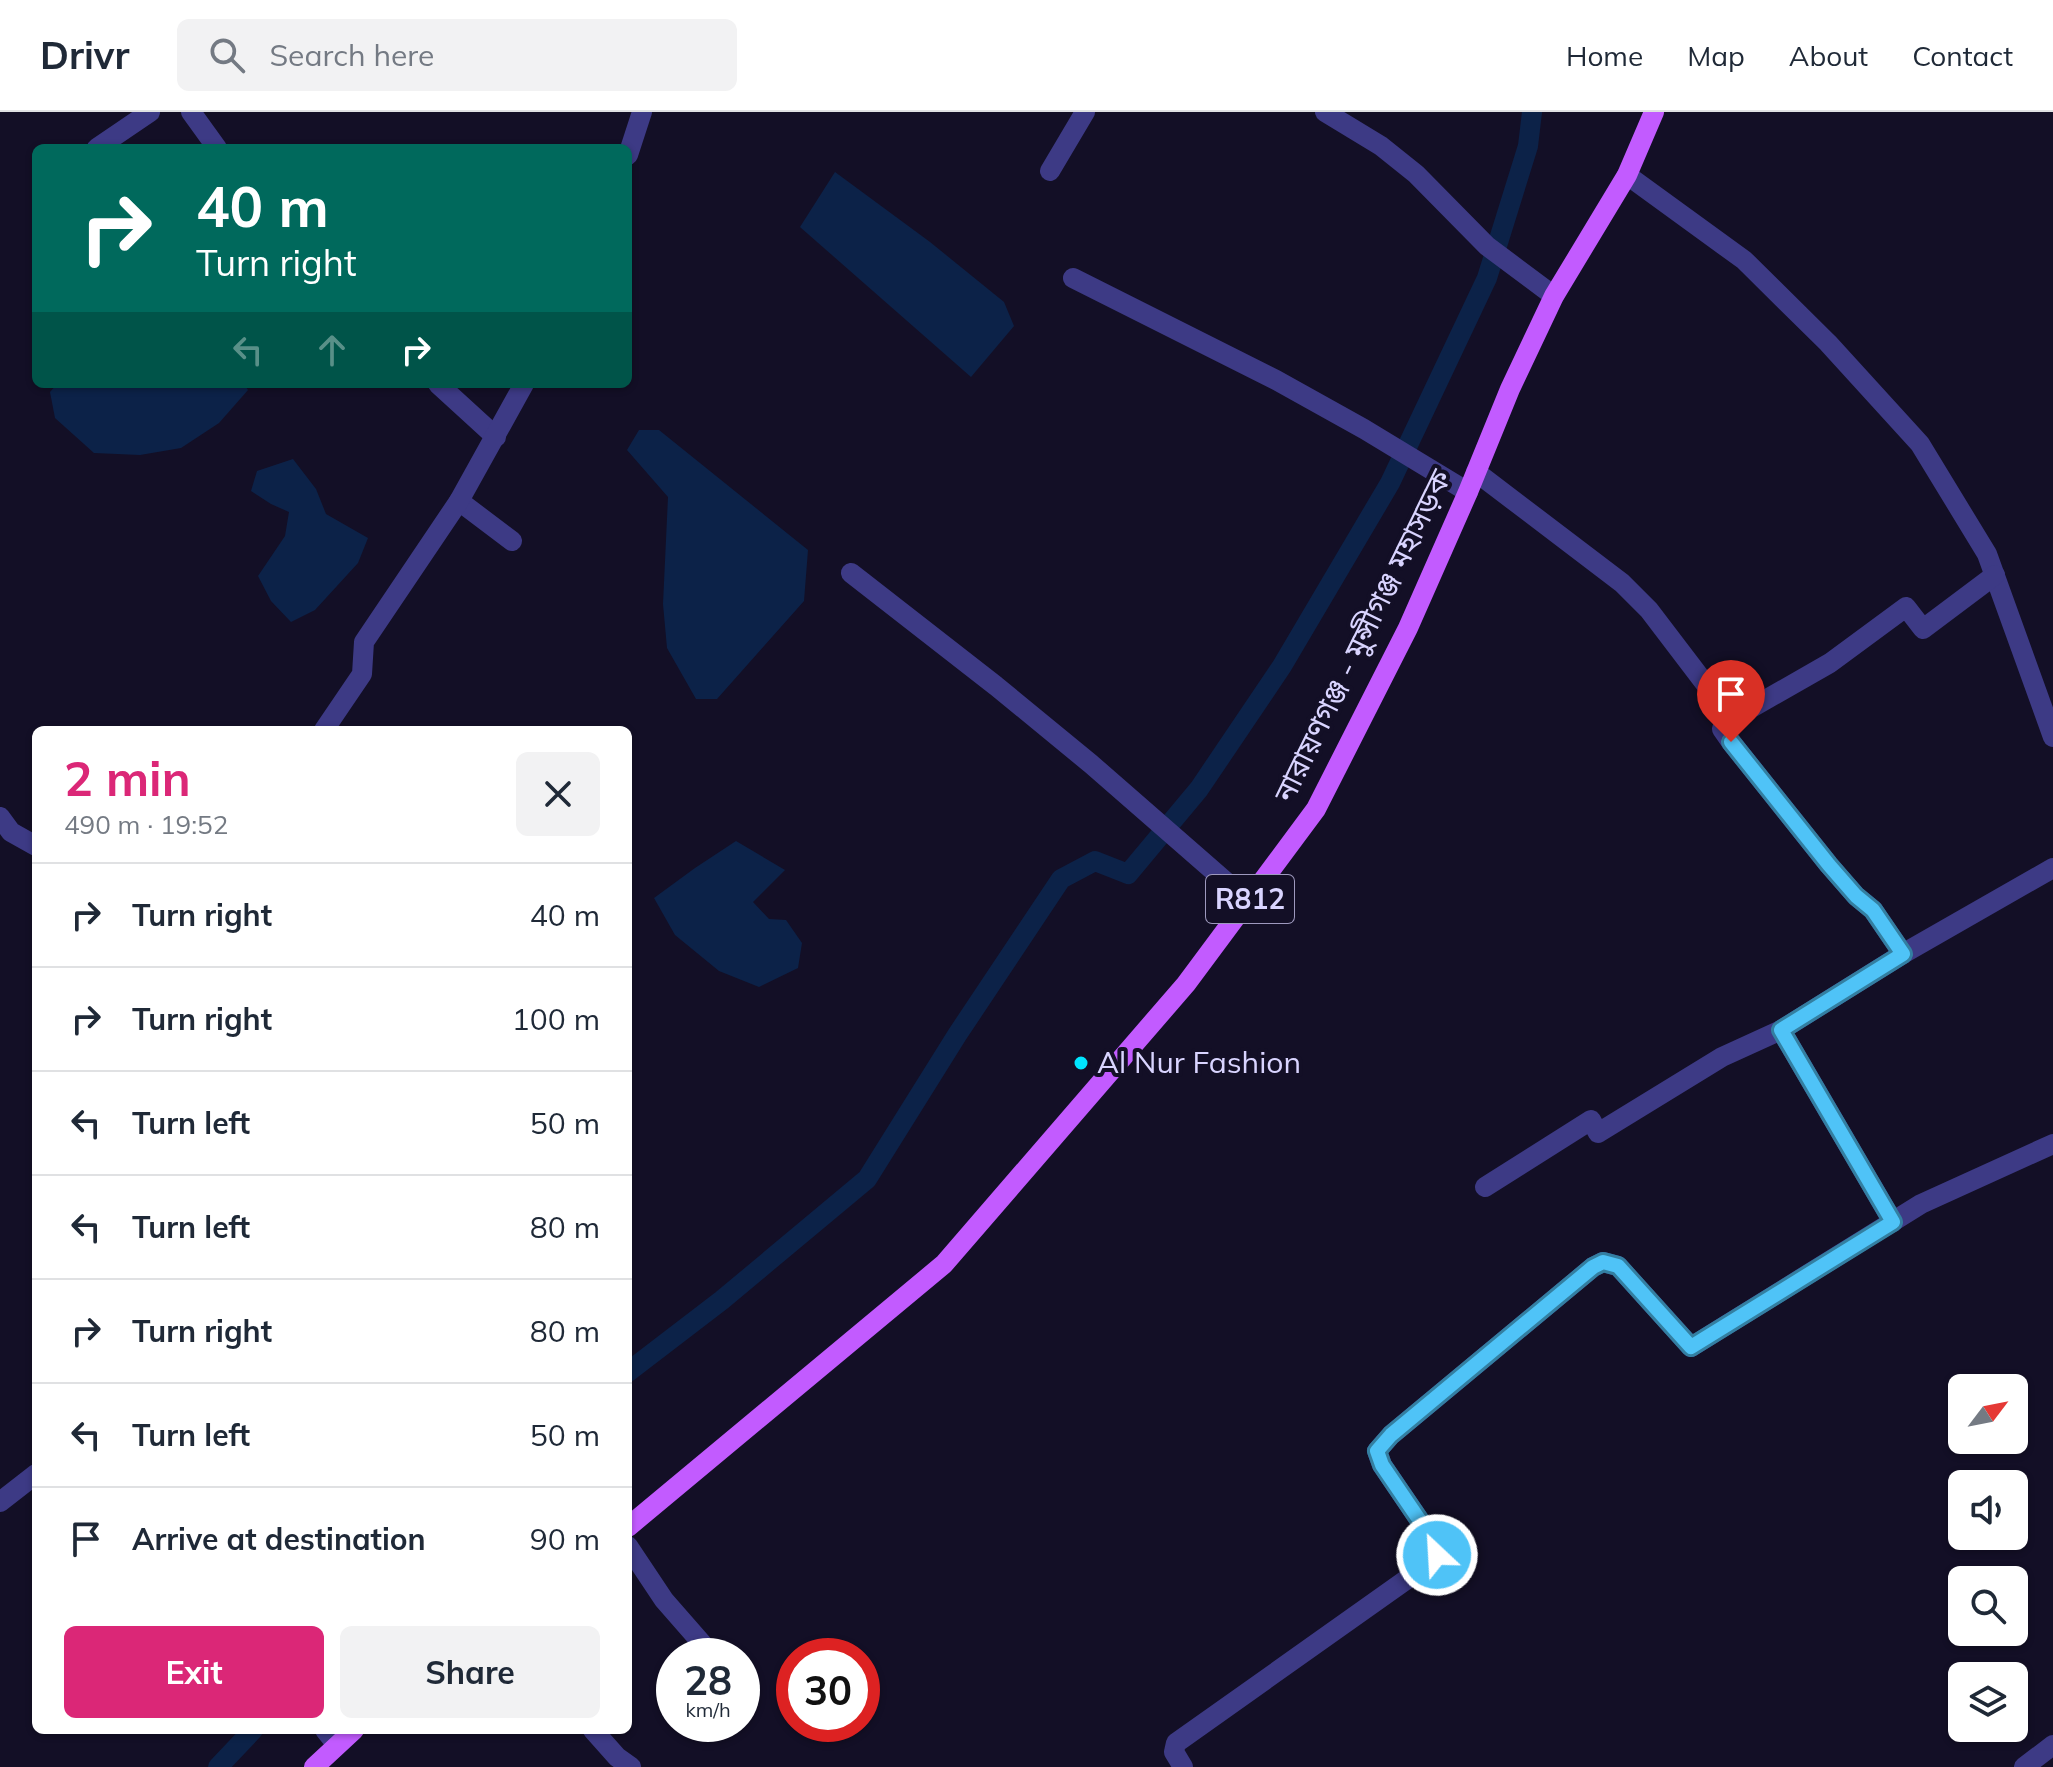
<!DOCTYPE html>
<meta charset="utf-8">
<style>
body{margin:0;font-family:Mulish,"Noto Sans Bengali",sans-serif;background:#f2f2f3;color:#1f2937;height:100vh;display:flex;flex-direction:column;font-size:30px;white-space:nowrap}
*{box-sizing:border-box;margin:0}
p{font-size:26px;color:#747a83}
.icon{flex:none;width:44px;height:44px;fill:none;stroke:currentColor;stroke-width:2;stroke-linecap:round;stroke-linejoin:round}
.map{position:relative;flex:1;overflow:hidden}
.panel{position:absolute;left:32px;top:614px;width:600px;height:1008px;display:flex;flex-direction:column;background:#fff;border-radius:12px;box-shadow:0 2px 6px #0004}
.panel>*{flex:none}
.guide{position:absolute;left:32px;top:32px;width:600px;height:244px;border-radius:12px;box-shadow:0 2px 6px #0004;background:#00695c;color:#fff;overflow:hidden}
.needle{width:52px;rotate:58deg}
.tools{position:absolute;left:1948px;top:1262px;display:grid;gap:16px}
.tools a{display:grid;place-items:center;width:80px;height:80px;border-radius:12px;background:#fff;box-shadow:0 2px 6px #0004;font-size:40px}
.speed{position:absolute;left:656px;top:1526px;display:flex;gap:16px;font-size:40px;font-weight:700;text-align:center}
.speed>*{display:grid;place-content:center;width:104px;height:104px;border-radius:50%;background:#fff;box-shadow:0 2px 6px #0004;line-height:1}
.speed small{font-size:20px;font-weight:400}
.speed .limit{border:12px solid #d22;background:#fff;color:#111}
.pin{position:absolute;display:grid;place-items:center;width:68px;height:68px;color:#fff;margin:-82px -34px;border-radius:50% 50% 50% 0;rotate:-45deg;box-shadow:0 0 8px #0007}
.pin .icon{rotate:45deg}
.me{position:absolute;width:88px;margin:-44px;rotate:335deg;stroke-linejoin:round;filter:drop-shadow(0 0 6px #0008)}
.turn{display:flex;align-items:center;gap:28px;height:168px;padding:0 32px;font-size:36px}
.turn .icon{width:104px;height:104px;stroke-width:2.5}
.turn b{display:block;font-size:56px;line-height:68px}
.lanes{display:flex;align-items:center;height:76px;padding:0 32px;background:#0003;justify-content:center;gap:40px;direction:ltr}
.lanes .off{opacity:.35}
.round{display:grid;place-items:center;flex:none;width:84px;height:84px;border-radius:12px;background:#f2f2f3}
.head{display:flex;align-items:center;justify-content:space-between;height:136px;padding:0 32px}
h1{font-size:48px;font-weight:700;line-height:60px;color:#db2777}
.action{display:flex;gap:16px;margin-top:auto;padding:16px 32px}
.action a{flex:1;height:92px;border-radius:12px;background:#db2777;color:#fff;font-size:32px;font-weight:700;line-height:92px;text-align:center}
.action a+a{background:#f2f2f3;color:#1f2937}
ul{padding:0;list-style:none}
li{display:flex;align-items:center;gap:24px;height:104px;padding:0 32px;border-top:2px solid #e0e1e3}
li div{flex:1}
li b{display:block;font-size:30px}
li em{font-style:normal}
header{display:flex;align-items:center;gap:48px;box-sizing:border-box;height:112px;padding:0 40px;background:#fff;border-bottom:2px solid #e0e1e3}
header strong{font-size:38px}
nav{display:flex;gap:44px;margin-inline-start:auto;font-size:28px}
.search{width:560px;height:72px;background:#f2f2f3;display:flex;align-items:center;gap:20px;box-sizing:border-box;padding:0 28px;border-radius:12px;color:#747a83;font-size:30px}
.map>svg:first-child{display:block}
</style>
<header>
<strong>Drivr</strong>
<div class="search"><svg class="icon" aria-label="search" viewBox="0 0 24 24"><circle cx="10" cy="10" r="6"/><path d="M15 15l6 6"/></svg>Search here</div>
<nav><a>Home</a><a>Map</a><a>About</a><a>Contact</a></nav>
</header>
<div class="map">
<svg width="2053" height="1655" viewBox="0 0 2053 1655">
<rect width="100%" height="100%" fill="#130f26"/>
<g fill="#0c2248">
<polygon points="835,60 930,130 1004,190 1014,214 971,265 800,115"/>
<polygon points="57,272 244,272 248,278 219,311 181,336 140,343 94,341 55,306 50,280"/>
<polygon points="639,318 659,318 808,438 804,489 717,587 696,587 667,536 663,492 668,385 627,338"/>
<polygon points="293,347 316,377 326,402 368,426 358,451 315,498 291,510 271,489 258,464 285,424 289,400 271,392 251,379 257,359"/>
<polygon points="736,729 785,758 753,790 769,807 786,808 802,831 798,856 759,875 719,859 675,823 654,786 695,756"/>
</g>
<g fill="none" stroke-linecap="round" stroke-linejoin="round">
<g stroke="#0c2248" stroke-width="20">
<polyline points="628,1260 722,1188 867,1067 957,923 1061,767 1095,749 1128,762 1199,677 1282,554 1390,371 1487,166 1528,34 1532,0"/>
<polyline points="218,1655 253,1618"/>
</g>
<g stroke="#3d3a85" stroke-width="20">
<polyline points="191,0 217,36"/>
<polyline points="1325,0 1381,34 1416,62 1487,134 1554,184"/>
<polyline points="97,36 150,0"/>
<polyline points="628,43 642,0"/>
<polyline points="1050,59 1085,0"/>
<polyline points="1627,63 1744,148 1828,231 1920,332 1987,442 2053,625"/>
<polyline points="1073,166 1276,268 1364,317 1468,380"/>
<polyline points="438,272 496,325"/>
<polyline points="1476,360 1622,471 1649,498 1732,607 1830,551 1906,495 1923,517 1995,463"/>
<polyline points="459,389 512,429"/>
<polyline points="851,461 996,574 1091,652 1248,789"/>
<polyline points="1732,607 1722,617 1731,630 1829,753 1856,784 1873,798 1903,842"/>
<polyline points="324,618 362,562 364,530 459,389 524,272"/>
<polyline points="0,705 11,720 36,734"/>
<polyline points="1781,918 1906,840 2053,756"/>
<polyline points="1485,1075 1591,1008 1598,1021 1722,945 1781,918 1893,1110"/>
<polyline points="0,1390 36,1362"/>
<polyline points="628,1434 664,1488 713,1544"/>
<polyline points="325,1618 337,1633"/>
<polyline points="593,1618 617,1645 631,1655"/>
<polyline points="1183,1655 1174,1640 1176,1631 1427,1453 1437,1443 1435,1431 1382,1353 1377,1339 1391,1323 1593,1155 1603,1150 1618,1154 1691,1235 1921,1092 2053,1032"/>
<polyline points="2024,1655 2053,1633"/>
</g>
<g stroke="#c25bff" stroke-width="20">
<polyline points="628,1415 944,1152 1186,872 1316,697 1408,516 1468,380 1510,277 1554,184 1627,63 1654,0"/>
<polyline points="314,1655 354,1618"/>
</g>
</g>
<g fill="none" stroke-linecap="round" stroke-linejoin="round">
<g stroke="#337fa1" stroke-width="20">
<polyline id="route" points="1437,1443 1435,1431 1382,1353 1377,1339 1391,1323 1593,1155 1603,1150 1618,1154 1691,1235 1893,1110 1781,918 1903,842 1873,798 1856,784 1829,753 1731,630"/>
</g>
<use href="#route" stroke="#4fc3f7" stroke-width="14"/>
</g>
<circle fill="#00e5ff" stroke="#130f26" stroke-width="3" cx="1081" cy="951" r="8"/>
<g text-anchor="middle" stroke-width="8" stroke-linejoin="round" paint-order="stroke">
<rect fill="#130f26" stroke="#9e99be" stroke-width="2" x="1206" y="763" width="88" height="48" rx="6"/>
<g font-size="28" font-weight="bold" fill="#d9d4ff">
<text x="1250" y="797">R812</text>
</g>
<g font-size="30" fill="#d9d4ff" stroke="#130f26">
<text transform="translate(1363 524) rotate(-64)" y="10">নারায়ণগঞ্জ - মুন্সীগঞ্জ মহাসড়ক</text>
</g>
<g font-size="30" fill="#d9d4ff" stroke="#130f26" text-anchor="start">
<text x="1097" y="961">Al Nur Fashion</text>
</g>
</g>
</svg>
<div class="tools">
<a><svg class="needle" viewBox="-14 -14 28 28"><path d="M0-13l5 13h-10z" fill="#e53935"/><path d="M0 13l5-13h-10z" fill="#747a83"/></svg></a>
<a><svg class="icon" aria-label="sound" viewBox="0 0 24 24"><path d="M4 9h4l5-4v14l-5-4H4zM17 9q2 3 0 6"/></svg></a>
<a><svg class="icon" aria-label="search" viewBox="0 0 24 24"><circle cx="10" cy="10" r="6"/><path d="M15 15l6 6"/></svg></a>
<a><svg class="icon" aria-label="layers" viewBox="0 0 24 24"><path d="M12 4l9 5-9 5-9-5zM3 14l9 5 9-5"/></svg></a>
</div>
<div class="speed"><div>28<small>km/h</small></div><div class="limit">30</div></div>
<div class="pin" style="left:1731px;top:630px;background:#d93025"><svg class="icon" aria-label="arrive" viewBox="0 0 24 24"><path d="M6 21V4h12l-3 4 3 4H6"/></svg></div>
<svg class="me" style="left:1437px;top:1443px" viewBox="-20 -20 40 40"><circle r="17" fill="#4fc3f7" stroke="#fff" stroke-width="3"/><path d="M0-11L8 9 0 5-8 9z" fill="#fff"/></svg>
<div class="guide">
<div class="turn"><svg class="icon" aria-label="right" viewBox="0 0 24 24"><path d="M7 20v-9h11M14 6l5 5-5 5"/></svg><div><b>40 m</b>Turn right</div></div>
<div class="lanes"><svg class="icon off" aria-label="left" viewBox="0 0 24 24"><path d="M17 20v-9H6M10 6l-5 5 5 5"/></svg><svg class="icon off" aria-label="ahead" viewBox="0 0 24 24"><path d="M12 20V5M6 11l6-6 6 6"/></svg><svg class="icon" aria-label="right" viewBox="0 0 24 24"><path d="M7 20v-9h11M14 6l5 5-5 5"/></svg></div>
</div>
<section class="panel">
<div class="head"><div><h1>2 min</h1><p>490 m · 19:52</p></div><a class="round"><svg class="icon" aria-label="close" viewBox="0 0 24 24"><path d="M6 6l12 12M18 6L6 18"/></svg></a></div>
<ul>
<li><svg class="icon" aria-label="right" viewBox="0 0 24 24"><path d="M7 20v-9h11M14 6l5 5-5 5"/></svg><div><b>Turn right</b></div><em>40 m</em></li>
<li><svg class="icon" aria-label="right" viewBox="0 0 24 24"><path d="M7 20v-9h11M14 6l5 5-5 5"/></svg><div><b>Turn right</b></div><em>100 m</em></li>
<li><svg class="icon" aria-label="left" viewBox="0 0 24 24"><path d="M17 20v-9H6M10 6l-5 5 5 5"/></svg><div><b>Turn left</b></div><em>50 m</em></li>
<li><svg class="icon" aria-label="left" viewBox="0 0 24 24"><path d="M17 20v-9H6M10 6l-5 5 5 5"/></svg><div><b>Turn left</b></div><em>80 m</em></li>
<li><svg class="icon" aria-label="right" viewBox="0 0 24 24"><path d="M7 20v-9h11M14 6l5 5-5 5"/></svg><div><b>Turn right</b></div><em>80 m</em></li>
<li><svg class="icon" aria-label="left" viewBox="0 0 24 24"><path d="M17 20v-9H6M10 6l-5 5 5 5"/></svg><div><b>Turn left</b></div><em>50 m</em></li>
<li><svg class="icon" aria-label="arrive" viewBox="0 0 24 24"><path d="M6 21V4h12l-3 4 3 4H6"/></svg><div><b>Arrive at destination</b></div><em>90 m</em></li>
</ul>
<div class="action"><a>Exit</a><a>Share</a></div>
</section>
</div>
